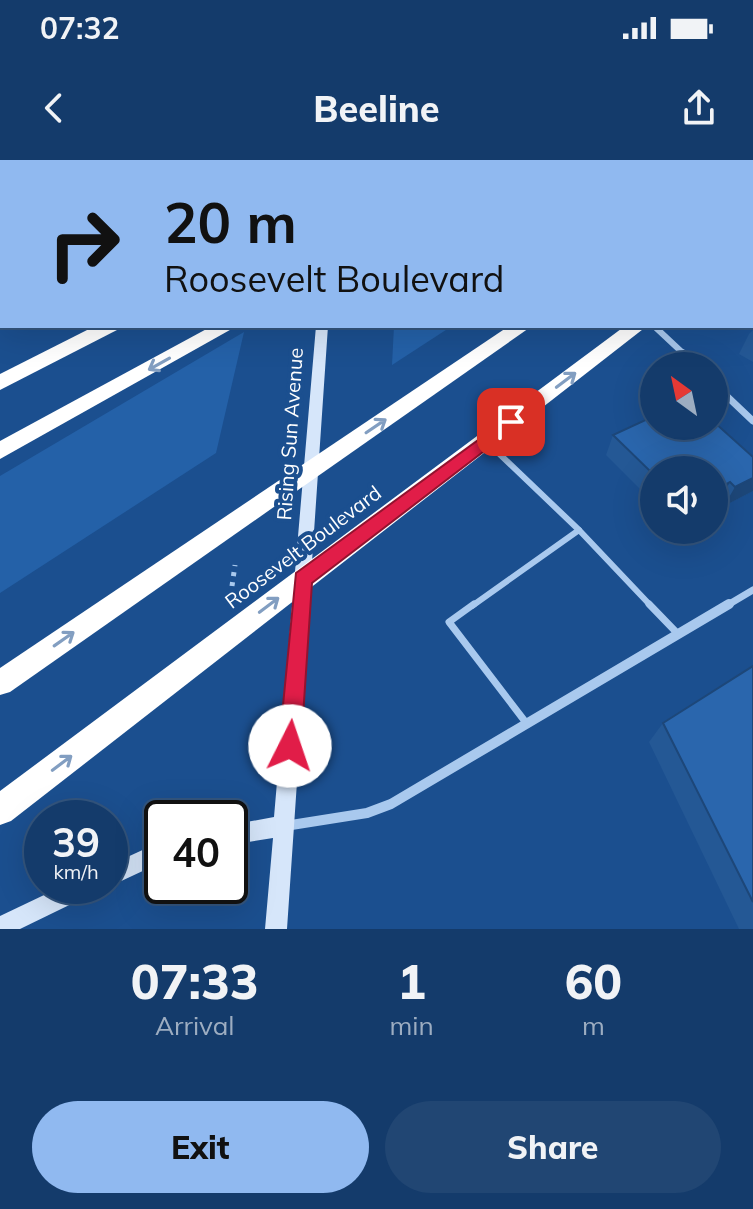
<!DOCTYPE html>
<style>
body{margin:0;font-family:Mulish,sans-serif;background:#214673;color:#f1f3f6;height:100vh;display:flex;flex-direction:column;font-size:30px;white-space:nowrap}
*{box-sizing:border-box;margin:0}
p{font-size:26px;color:#9dadc1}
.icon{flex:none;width:44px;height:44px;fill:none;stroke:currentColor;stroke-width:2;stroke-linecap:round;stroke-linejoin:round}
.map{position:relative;height:769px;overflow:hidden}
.details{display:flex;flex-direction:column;background:#143b6b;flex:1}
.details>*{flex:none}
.banner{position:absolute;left:0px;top:0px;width:754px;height:168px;box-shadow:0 8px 32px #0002,0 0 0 2px #33557e;background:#90b9f0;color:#111;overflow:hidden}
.needle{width:52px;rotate:327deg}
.controls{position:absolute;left:640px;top:192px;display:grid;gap:16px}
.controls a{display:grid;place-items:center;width:88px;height:88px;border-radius:50%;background:#143b6b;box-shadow:0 8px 32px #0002,0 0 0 2px #33557e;font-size:40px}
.speed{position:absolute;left:24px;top:640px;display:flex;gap:16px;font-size:40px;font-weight:700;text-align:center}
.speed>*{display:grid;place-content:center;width:104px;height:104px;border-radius:50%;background:#143b6b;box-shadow:0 8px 32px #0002,0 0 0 2px #33557e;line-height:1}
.speed small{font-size:20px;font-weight:400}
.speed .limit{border:4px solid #111;border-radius:12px;background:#fff;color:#111}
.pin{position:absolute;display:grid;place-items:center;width:68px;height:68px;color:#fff;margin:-34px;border-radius:16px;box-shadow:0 4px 12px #0006}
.me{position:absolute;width:88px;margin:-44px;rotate:4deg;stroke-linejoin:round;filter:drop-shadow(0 0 6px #0008)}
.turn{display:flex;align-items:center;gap:28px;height:168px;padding:0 32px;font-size:36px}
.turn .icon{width:104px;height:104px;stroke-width:2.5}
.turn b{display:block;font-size:56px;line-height:68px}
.eta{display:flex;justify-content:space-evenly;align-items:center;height:136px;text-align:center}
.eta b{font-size:48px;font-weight:800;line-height:56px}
.action{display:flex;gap:16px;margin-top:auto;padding:16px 32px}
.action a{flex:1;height:92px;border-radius:48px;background:#90b9f0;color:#111;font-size:32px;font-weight:800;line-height:92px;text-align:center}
.action a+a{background:#214673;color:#f1f3f6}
.status{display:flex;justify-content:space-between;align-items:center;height:56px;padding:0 40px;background:#143b6b;direction:ltr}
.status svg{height:22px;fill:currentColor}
header{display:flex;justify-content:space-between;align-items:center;height:104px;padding:0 32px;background:#143b6b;font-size:36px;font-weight:800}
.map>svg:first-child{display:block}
</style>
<div class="status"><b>07:32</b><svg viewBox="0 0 49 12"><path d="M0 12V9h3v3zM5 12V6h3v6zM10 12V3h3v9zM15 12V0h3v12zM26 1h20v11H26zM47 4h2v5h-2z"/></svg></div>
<header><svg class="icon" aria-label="back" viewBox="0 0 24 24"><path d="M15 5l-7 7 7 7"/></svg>Beeline<svg class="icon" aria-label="share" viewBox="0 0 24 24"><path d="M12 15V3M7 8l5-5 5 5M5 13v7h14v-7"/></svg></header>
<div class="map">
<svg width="753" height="769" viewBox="0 0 753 769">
<rect width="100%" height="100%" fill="#1b4f8f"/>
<g fill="#2461a8">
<polygon points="394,166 452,166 392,205"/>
<polygon points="244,172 216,293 0,433 0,316"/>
</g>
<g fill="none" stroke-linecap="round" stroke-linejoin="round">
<polyline stroke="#a9c9ee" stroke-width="5" stroke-dasharray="4 6" stroke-linecap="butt" points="232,426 235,405"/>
<g stroke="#a9c9ee" stroke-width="6">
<polyline points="488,283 579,370"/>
<polyline points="472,446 579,370 651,446"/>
</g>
<g stroke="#a9c9ee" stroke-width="7">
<polyline points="474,444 449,462 527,564"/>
<polyline points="649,444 678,474"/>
</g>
<polyline stroke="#a9c9ee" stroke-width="6" points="654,166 685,195"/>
<g stroke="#a9c9ee" stroke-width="7">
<polyline points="683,193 696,206"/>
<polyline points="714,224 753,261"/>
<polyline points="726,446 753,430"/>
</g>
<polyline stroke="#a9c9ee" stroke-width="10" points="285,666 367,653 391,644 729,444"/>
<g fill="#d6e6fa" fill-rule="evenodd">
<rect x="328" y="0" width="10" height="2"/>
<polygon points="316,166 328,166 287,769 265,769 273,678 230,685 230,665 274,657"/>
<polygon points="162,681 162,702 117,723 110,727 109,726 110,705"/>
<polygon points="63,726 98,726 94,733 20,769 0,769 0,756"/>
</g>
<g fill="#fff" fill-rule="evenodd">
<polygon points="424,0 442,0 422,2"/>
<polygon points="518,0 535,0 516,2"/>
<polygon points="753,2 753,12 752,13 752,3"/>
<polygon points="753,73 753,84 752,84 752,73"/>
<polygon points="95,166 120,166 117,170 0,230 0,214"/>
<polygon points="212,166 237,166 0,299 0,281"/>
<polygon points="509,166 532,166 10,532 0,535 0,508"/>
<polygon points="625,166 647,166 11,661 0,665 0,631"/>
</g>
</g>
<g fill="#245895">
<polygon points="753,170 753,202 739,194 749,174"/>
<polygon points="613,275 753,297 753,331 724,346 719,341 714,344 714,310 654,310 654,343 606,295"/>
<polygon points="753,506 753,769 739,769 649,582 663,563"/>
</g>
<g fill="#1d4779">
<polygon points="97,0 122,0 117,2 98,2"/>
<polygon points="2,24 2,49 0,50 0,25"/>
<polygon points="753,318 753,331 724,346 735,327"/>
<polygon points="730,322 719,341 714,344 714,331"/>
</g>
<g fill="#2a66ad" stroke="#1d4779" stroke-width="2">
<polygon points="0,0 85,0 88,2 2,2 2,24 0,25"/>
<polygon points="128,0 170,0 166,2 124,2"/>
<polygon points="176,0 286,0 284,2 179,2"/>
<polygon points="0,90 2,91 2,133 0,131"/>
<polygon points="654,256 654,266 714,266 714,262 753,297 753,318 735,327 730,322 714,331 714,310 654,310 654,315 613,275"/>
<polygon points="753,506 753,742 663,563"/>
</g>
<defs><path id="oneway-shaft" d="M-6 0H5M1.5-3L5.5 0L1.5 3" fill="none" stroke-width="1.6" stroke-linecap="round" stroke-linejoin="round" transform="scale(2)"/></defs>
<g stroke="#829ec1">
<use href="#oneway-shaft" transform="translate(159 204) rotate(151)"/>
<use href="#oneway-shaft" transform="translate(566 220) rotate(-37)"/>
<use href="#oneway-shaft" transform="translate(376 266) rotate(-34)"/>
<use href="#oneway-shaft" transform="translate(269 445) rotate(-37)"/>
<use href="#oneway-shaft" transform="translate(64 479) rotate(-35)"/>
<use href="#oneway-shaft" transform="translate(62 603) rotate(-37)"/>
</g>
<polygon fill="#e11d48" stroke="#92132f" stroke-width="2" points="511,256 519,262 517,266 312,423 301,586 298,594 290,597 283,594 279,586 296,413"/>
<g text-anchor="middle" stroke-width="8" stroke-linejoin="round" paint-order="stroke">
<g font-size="20" fill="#fff" stroke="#1b4f8f">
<text transform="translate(290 274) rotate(-86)" y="7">Rising Sun Avenue</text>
<text transform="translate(303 387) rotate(-37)" y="7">Roosevelt Boulevard</text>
</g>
</g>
</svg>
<div class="controls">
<a><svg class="needle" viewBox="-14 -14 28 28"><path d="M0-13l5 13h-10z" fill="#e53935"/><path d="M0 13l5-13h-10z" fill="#9dadc1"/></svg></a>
<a><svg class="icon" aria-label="sound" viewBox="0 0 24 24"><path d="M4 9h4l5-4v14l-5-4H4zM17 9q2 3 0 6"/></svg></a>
</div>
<div class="speed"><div>39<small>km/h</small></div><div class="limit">40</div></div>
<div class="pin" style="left:511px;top:262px;background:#d93025"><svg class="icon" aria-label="arrive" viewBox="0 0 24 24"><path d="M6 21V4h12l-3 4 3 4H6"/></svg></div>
<svg class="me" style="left:290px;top:586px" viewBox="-20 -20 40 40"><circle r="19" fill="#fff"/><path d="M0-13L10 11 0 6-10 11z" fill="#e11d48"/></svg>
<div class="banner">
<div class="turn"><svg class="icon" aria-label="right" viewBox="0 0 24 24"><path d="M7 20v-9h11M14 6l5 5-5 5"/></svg><div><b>20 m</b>Roosevelt Boulevard</div></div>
</div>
</div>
<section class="details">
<div class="eta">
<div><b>07:33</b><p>Arrival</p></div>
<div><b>1</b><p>min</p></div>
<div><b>60</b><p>m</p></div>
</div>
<div class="action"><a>Exit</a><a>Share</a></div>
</section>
